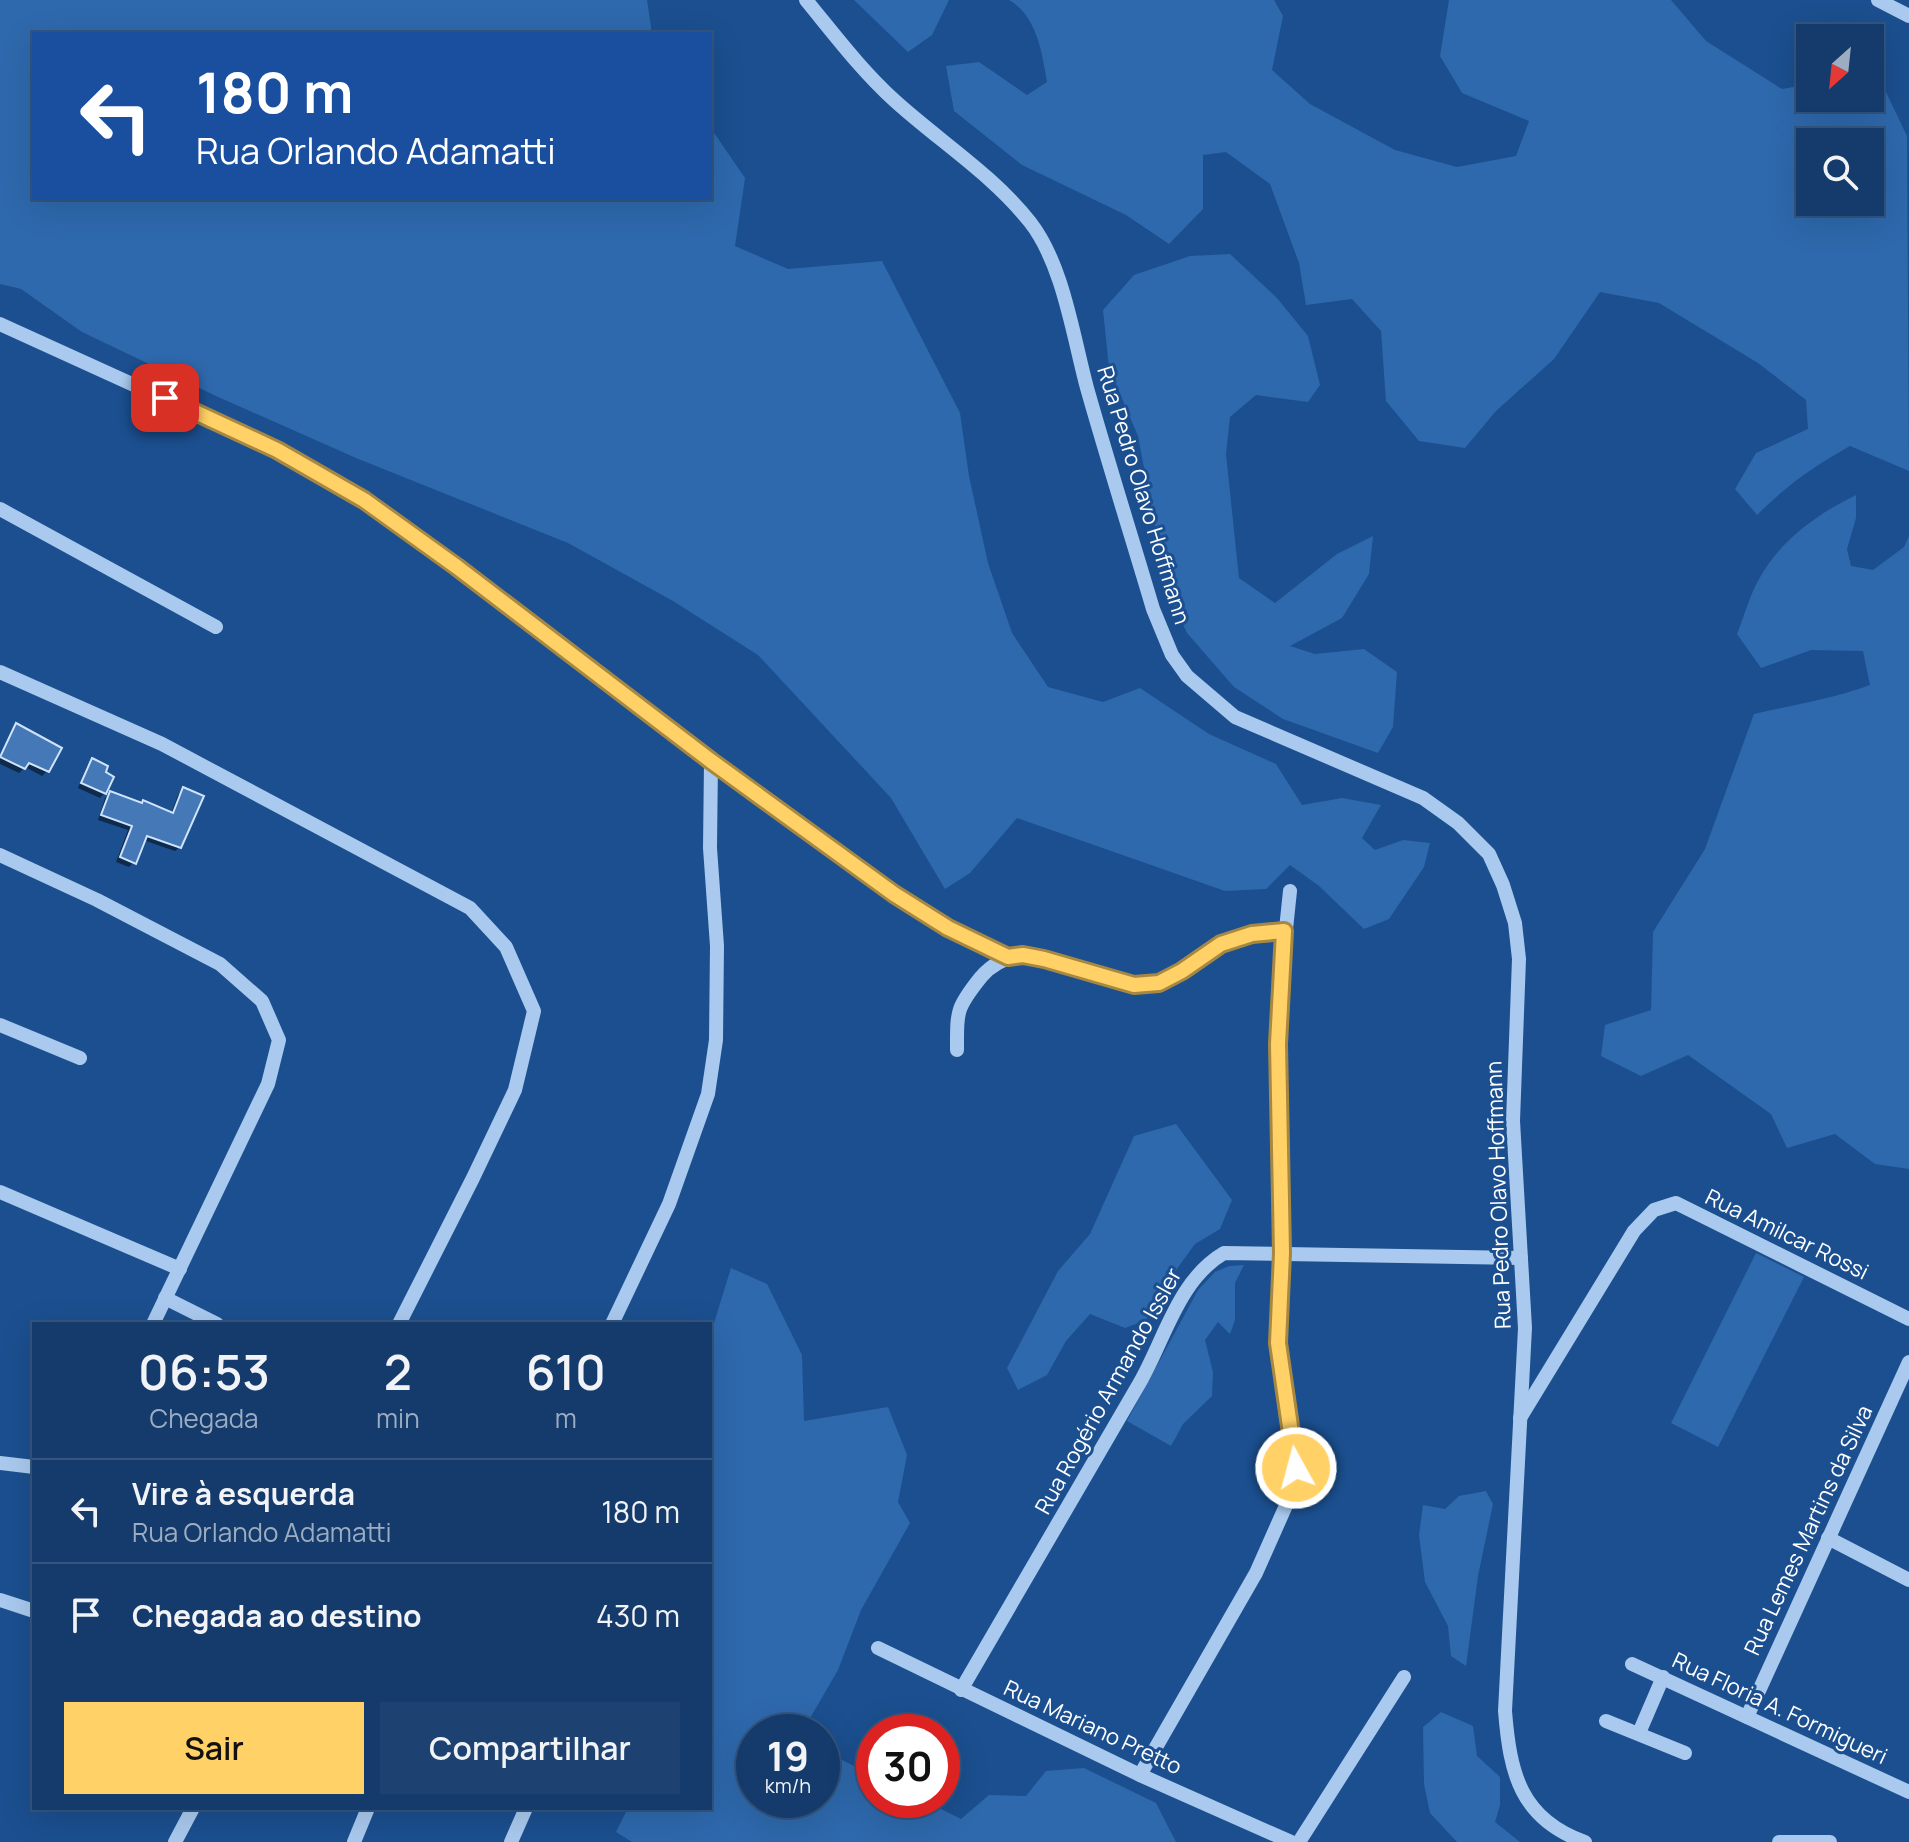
<!DOCTYPE html>
<html lang="pt">
<meta charset="utf-8">
<style>
body{margin:0;font-family:Manrope,sans-serif;background:#1d4271;color:#f1f3f6;height:100vh;display:flex;flex-direction:column;font-size:30px;white-space:nowrap}
*{box-sizing:border-box;margin:0}
p{font-size:26px;color:#9dadc1}
.icon{flex:none;width:44px;height:44px;fill:none;stroke:currentColor;stroke-width:2;stroke-linecap:round;stroke-linejoin:round}
.map{position:relative;flex:1;overflow:hidden}
.side{position:absolute;left:32px;top:1322px;width:680px;height:488px;display:flex;flex-direction:column;background:#143b6b;border-radius:0px;box-shadow:0 8px 32px #0002,0 0 0 2px #33557e}
.side>*{flex:none}
.guide{position:absolute;left:32px;top:32px;width:680px;height:168px;border-radius:0px;box-shadow:0 8px 32px #0002,0 0 0 2px #33557e;background:#1a4fa0;color:#fff;overflow:hidden}
.needle{width:52px;rotate:207deg}
.tools{position:absolute;left:1796px;top:24px;display:grid;gap:16px}
.tools a{display:grid;place-items:center;width:88px;height:88px;border-radius:0px;background:#143b6b;box-shadow:0 8px 32px #0002,0 0 0 2px #33557e;font-size:40px}
.speed{position:absolute;left:736px;top:1714px;display:flex;gap:16px;font-size:40px;font-weight:700;text-align:center}
.speed>*{display:grid;place-content:center;width:104px;height:104px;border-radius:50%;background:#143b6b;box-shadow:0 8px 32px #0002,0 0 0 2px #33557e;line-height:1}
.speed small{font-size:20px;font-weight:400}
.speed .limit{border:12px solid #d22;background:#fff;color:#111}
.pin{position:absolute;display:grid;place-items:center;width:68px;height:68px;color:#fff;margin:-34px;border-radius:16px;box-shadow:0 4px 12px #0006}
.me{position:absolute;width:88px;margin:-44px;rotate:353deg;stroke-linejoin:round;filter:drop-shadow(0 0 6px #0008)}
.turn{display:flex;align-items:center;gap:28px;height:168px;padding:0 32px;font-size:36px}
.turn .icon{width:104px;height:104px;stroke-width:2.5}
.turn b{display:block;font-size:56px;line-height:68px}
.eta{display:flex;justify-content:space-evenly;align-items:center;height:136px;text-align:center}
.eta b{font-size:48px;font-weight:600;line-height:56px}
.button{display:flex;gap:16px;margin-top:auto;padding:16px 32px}
.button a{flex:1;height:92px;border-radius:0px;background:#ffd166;color:#111;font-size:32px;font-weight:600;line-height:92px;text-align:center}
.button a+a{background:#1d4271;color:#f1f3f6}
ul{padding:0;list-style:none}
li{display:flex;align-items:center;gap:24px;height:104px;padding:0 32px;border-top:2px solid #33557e}
li div{flex:1}
li b{display:block;font-size:30px}
li em{font-style:normal}
.map>svg:first-child{display:block}
</style>
<div class="map">
<svg width="1909" height="1842" viewBox="0 0 1909 1842">
<rect width="100%" height="100%" fill="#1b4f8f"/>
<g fill="#2e69ad" fill-rule="evenodd">
<polygon points="0,0 647,0 652,34 34,34 34,198 710,198 710,127 745,178 735,246 788,269 882,261 960,413 969,476 988,563 1012,633 1048,687 1103,702 1140,688 1209,734 1276,764 1302,805 1342,798 1381,805 1362,838 1375,850 1403,840 1430,843 1424,867 1389,919 1364,929 1319,886 1290,865 1266,889 1225,891 1017,818 970,873 945,889 891,798 758,655 673,601 568,543 356,458 216,396 82,332 21,289 0,284"/>
<polygon points="854,0 949,0 932,35 908,52"/>
<path d="M1009,0H1274L1283,16L1272,70L1310,104L1395,150L1457,167L1516,156L1529,121L1462,93L1440,56L1449,0H1671L1706,41L1782,89L1810,84V98H1870V88L1885,90L1907,136L1909,471L1850,446C1813,467 1787,485 1757,515L1735,489L1756,453L1808,429L1806,400L1758,363L1659,303L1600,292L1554,359L1496,411L1465,448L1419,441L1386,401L1381,331L1352,299L1306,305L1299,263L1270,184L1226,152L1203,155V209L1169,244L1126,215L1022,165L954,111L946,66L979,62L1027,95L1047,82C1042,53 1037,16 1009,0ZM1870,142V202H1810V142Z"/>
<polygon points="1230,254 1277,298 1308,336 1320,385 1308,402 1256,395 1230,417 1226,454 1239,578 1275,603 1337,554 1373,536 1369,574 1342,618 1290,646 1315,654 1364,649 1397,672 1393,727 1378,753 1283,719 1234,687 1187,633 1167,590 1138,436 1109,368 1103,310 1134,275 1190,256"/>
<path d="M1856,495V518L1847,549L1851,566L1873,570L1904,547L1909,536V1169L1875,1164L1835,1134L1787,1148L1771,1114L1688,1055L1641,1076L1601,1056L1605,1025L1651,1010L1653,932L1705,849L1754,714C1793,705 1832,699 1870,685L1863,651L1811,650L1761,668L1737,634C1744,617 1749,597 1758,581C1779,541 1817,514 1856,495Z"/>
<polygon points="1176,1124 1232,1200 1220,1229 1195,1244 1171,1277 1146,1320 1125,1328 1090,1314 1066,1341 1047,1375 1018,1390 1007,1368 1058,1271 1090,1234 1134,1136"/>
<polygon points="1756,1253 1804,1277 1718,1447 1671,1423"/>
<polygon points="1244,1265 1235,1283 1235,1320 1230,1334 1218,1322 1205,1340 1213,1372 1212,1396 1183,1424 1171,1446 1127,1421 1198,1290 1215,1272 1229,1266"/>
<polygon points="731,1268 767,1284 802,1355 804,1421 888,1407 907,1455 898,1502 910,1523 861,1610 838,1670 802,1732 754,1732 754,1800 822,1800 822,1750 874,1776 874,1800 923,1800 961,1819 989,1795 1026,1796 1046,1771 1084,1768 1156,1803 1176,1842 632,1842 616,1832 628,1808 710,1808 710,1336"/>
<polygon points="1486,1491 1493,1504 1478,1576 1466,1666 1451,1656 1448,1626 1425,1582 1419,1535 1423,1505 1445,1509 1459,1496"/>
<polygon points="1441,1712 1473,1726 1477,1756 1500,1777 1500,1805 1495,1822 1520,1842 1457,1842 1430,1813 1424,1784 1423,1727"/>
</g>
<g fill="#0007">
<polygon points="17,726 47,771 42,776 25,767 19,773 0,764 0,755"/>
<polygon points="92,761 103,773 105,793 100,798 78,788 87,766"/>
<polygon points="183,790 180,847 175,851 143,840 134,862 129,867 116,862 128,830 98,820 105,798 110,793 171,814 178,795"/>
</g>
<g fill="#4478b7" stroke="#cfe3fa" stroke-width="2">
<polygon points="16,723 62,748 49,772 29,763 25,769 0,757"/>
<polygon points="92,758 108,766 106,772 114,777 106,794 81,783"/>
<polygon points="183,787 204,796 181,848 147,836 136,864 120,857 132,826 101,815 110,791 142,803 143,800 173,813"/>
</g>
<g fill="none" stroke-linecap="round" stroke-linejoin="round">
<g stroke="#a9c9ee" stroke-width="14">
<path d="M806,0C834,34 861,70 894,100C939,141 992,174 1030,222C1063,264 1073,336 1087,388C1108,462 1131,535 1153,609L1172,655L1187,676L1235,717L1423,798L1458,823L1489,854L1503,885L1515,923L1519,959L1513,1121L1525,1328L1505,1711C1510,1773 1520,1819 1585,1842"/>
<polyline points="1878,0 1909,16"/>
<polyline points="0,324 277,450 364,500 457,567 711,761 894,894 948,928 1008,957"/>
<polyline points="0,509 216,627"/>
<polyline points="0,672 162,744 470,908 506,947 534,1011 515,1090 473,1178 399,1324"/>
<polyline points="0,855 97,900 220,964 262,1001 279,1040 268,1084 153,1324"/>
<polyline points="0,1025 80,1058"/>
<path d="M957,1050C957,1011 956,1008 981,977C1027,923 1095,993 1155,983C1178,979 1198,957 1218,946C1238,934 1262,933 1284,931"/>
<polyline points="0,1192 180,1269"/>
<polyline points="165,1298 217,1324"/>
<polyline points="612,1324 669,1204 708,1094 716,1040 717,946 710,848 711,761"/>
<polyline points="1520,1418 1634,1231 1654,1210 1676,1203 1909,1319"/>
<polyline points="0,1463 34,1467"/>
<polyline points="1828,1538 1909,1580"/>
<polyline points="0,1600 34,1611"/>
<polyline points="878,1648 1140,1775 1291,1842"/>
<polyline points="1632,1664 1909,1792"/>
<path d="M961,1690C1021,1588 1080,1486 1139,1384C1165,1339 1178,1280 1224,1253L1521,1258"/>
<polyline points="1747,1717 1909,1362"/>
<polyline points="1606,1721 1685,1753"/>
<polyline points="1639,1733 1663,1677"/>
<polyline points="1140,1775 1256,1573 1288,1501 1296,1468 1278,1343 1282,1253 1278,1044 1280,986 1290,891"/>
<polyline points="175,1842 193,1808"/>
<polyline points="354,1842 368,1808"/>
<polyline points="511,1842 526,1808"/>
<polyline points="1299,1842 1404,1677"/>
<polyline points="1779,1842 1830,1842"/>
</g>
</g>
<g fill="none" stroke-linecap="round" stroke-linejoin="round">
<g stroke="#a68842" stroke-width="20">
<polyline id="route" points="165,398 277,450 364,500 457,567 711,761 894,894 948,928 1008,957 1023,955 1044,959 1134,985 1159,983 1182,971 1221,944 1252,934 1284,931 1278,1044 1282,1253 1278,1343 1296,1468"/>
</g>
<use href="#route" stroke="#ffd166" stroke-width="14"/>
</g>
<g text-anchor="middle" stroke-width="6" stroke-linejoin="round" paint-order="stroke">
<g font-size="22" fill="#fff" stroke="#1b4f8f">
<text transform="translate(1144 495) rotate(73)" y="8">Rua Pedro Olavo Hoffmann</text>
<text transform="translate(1498 1195) rotate(-92)" y="8">Rua Pedro Olavo Hoffmann</text>
<text transform="translate(1787 1234) rotate(26)" y="8">Rua Amilcar Rossi</text>
<text transform="translate(1108 1391) rotate(-61)" y="8">Rua Rogério Armando Issler</text>
<text transform="translate(1808 1530) rotate(-65)" y="8">Rua Lemes Martins da Silva</text>
<text transform="translate(1780 1708) rotate(25)" y="8">Rua Floria A. Formigueri</text>
<text transform="translate(1093 1727) rotate(25)" y="8">Rua Mariano Pretto</text>
</g>
</g>
</svg>
<div class="tools">
<a><svg class="needle" viewBox="-14 -14 28 28"><path d="M0-13l5 13h-10z" fill="#e53935"/><path d="M0 13l5-13h-10z" fill="#9dadc1"/></svg></a>
<a><svg class="icon" aria-label="search" viewBox="0 0 24 24"><circle cx="10" cy="10" r="6"/><path d="M15 15l6 6"/></svg></a>
</div>
<div class="speed"><div>19<small>km/h</small></div><div class="limit">30</div></div>
<div class="pin" style="left:165px;top:398px;background:#d93025"><svg class="icon" aria-label="arrive" viewBox="0 0 24 24"><path d="M6 21V4h12l-3 4 3 4H6"/></svg></div>
<svg class="me" style="left:1296px;top:1468px" viewBox="-20 -20 40 40"><circle r="17" fill="#ffd166" stroke="#fff" stroke-width="3"/><path d="M0-11L8 9 0 5-8 9z" fill="#fff"/></svg>
<div class="guide">
<div class="turn"><svg class="icon" aria-label="left" viewBox="0 0 24 24"><path d="M17 20v-9H6M10 6l-5 5 5 5"/></svg><div><b>180 m</b>Rua Orlando Adamatti</div></div>
</div>
<section class="side">
<div class="eta">
<div><b>06:53</b><p>Chegada</p></div>
<div><b>2</b><p>min</p></div>
<div><b>610</b><p>m</p></div>
</div>
<ul>
<li><svg class="icon" aria-label="left" viewBox="0 0 24 24"><path d="M17 20v-9H6M10 6l-5 5 5 5"/></svg><div><b>Vire à esquerda</b><p>Rua Orlando Adamatti</p></div><em>180 m</em></li>
<li><svg class="icon" aria-label="arrive" viewBox="0 0 24 24"><path d="M6 21V4h12l-3 4 3 4H6"/></svg><div><b>Chegada ao destino</b></div><em>430 m</em></li>
</ul>
<div class="button"><a>Sair</a><a>Compartilhar</a></div>
</section>
</div>
